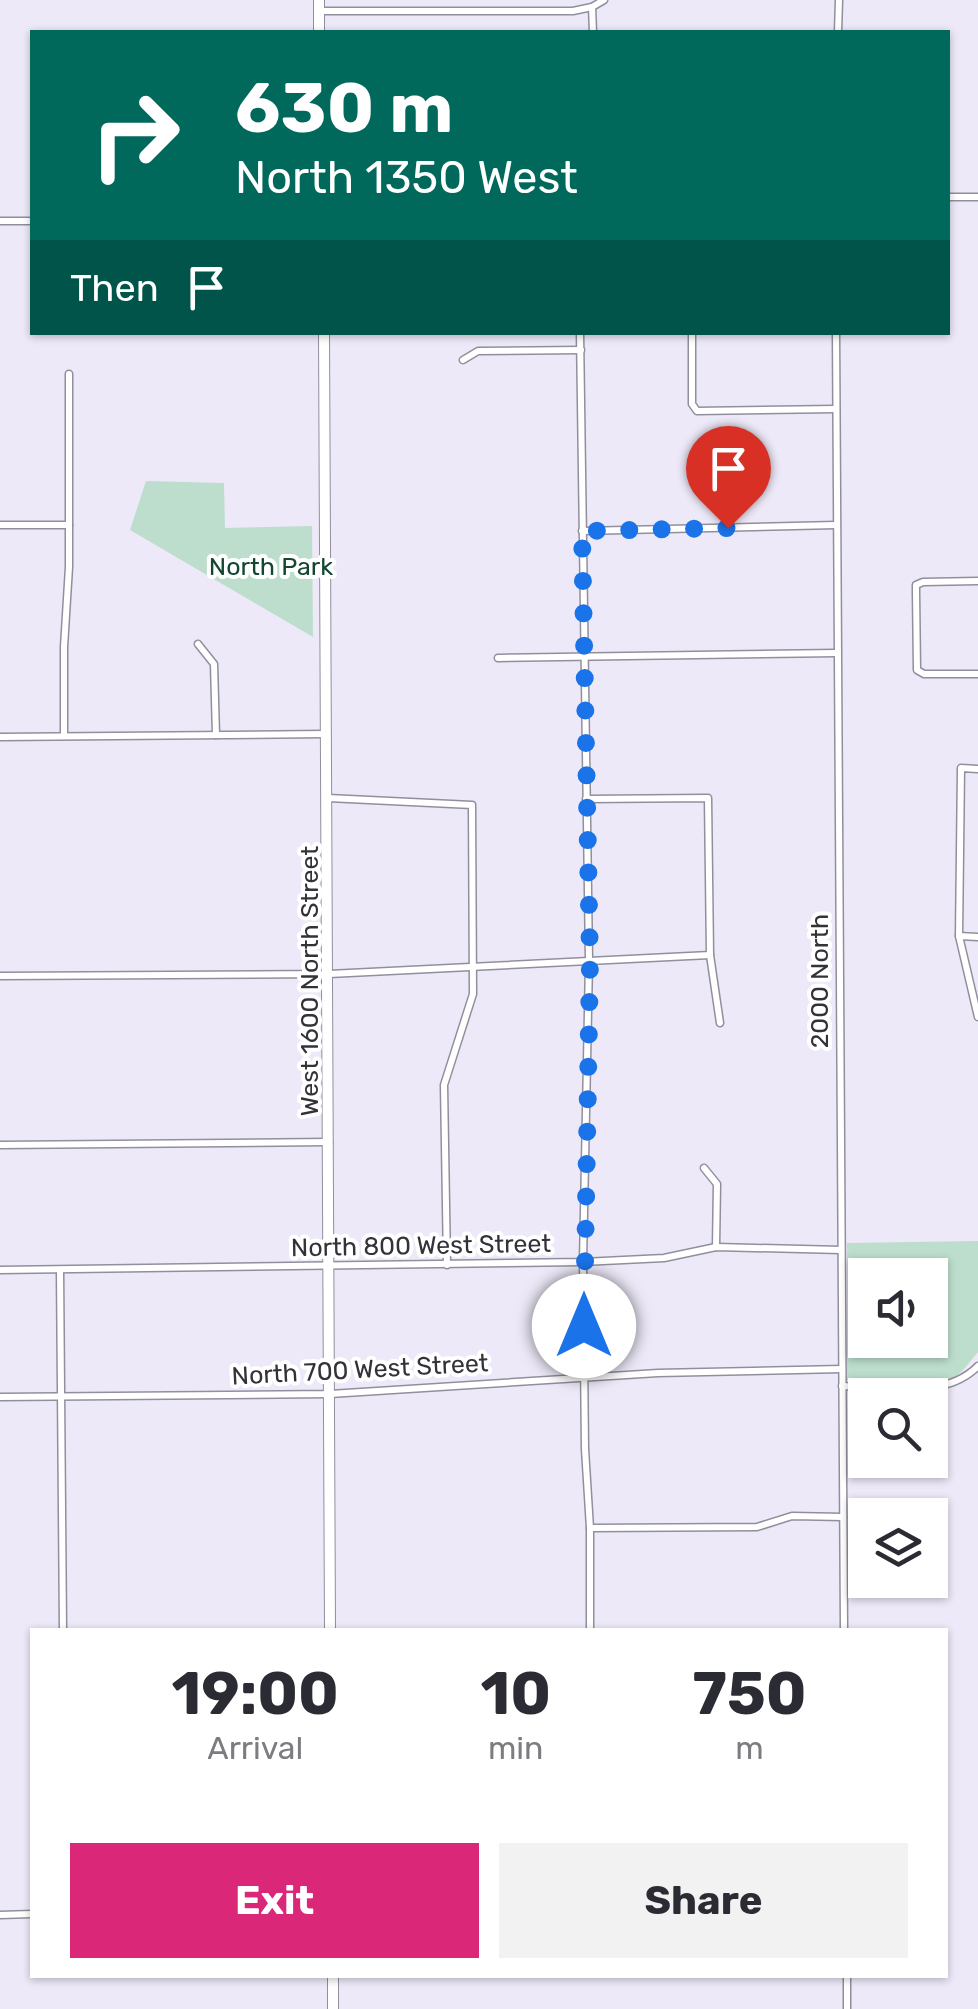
<!DOCTYPE html>
<style>
body{margin:0;font-family:Rubik,sans-serif;background:#f2f2f3;color:#2b2b33;height:100vh;display:flex;flex-direction:column;font-size:38px;white-space:nowrap}
*{box-sizing:border-box;margin:0}
p{font-size:32px;color:#7c7c81}
.icon{flex:none;width:55px;height:55px;fill:none;stroke:currentColor;stroke-width:2;stroke-linecap:round;stroke-linejoin:round}
.map{position:relative;flex:1;overflow:hidden}
.panel{position:absolute;left:30px;top:1628px;width:918px;height:350px;display:flex;flex-direction:column;background:#fff;border-radius:0px;box-shadow:0 2px 8px #0004}
.panel>*{flex:none}
.banner{position:absolute;left:30px;top:30px;width:920px;height:305px;border-radius:0px;box-shadow:0 2px 8px #0004;background:#00695c;color:#fff;overflow:hidden}
.controls{position:absolute;left:848px;top:1258px;display:grid;gap:20px}
.controls a{display:grid;place-items:center;width:100px;height:100px;border-radius:0px;background:#fff;box-shadow:0 2px 8px #0004;font-size:50px}
.pin{position:absolute;display:grid;place-items:center;width:85px;height:85px;color:#fff;margin:-102px -42px;border-radius:50% 50% 50% 0;rotate:-45deg;box-shadow:0 0 10px #0007}
.pin .icon{rotate:45deg}
.me{position:absolute;width:110px;margin:-55px;rotate:0deg;stroke-linejoin:round;filter:drop-shadow(0 0 8px #0008)}
.turn{display:flex;align-items:center;gap:35px;height:210px;padding:0 40px;font-size:45px}
.turn .icon{width:130px;height:130px;stroke-width:2.5}
.turn b{display:block;font-size:70px;line-height:85px}
.then{display:flex;align-items:center;height:95px;padding:0 40px;background:#0003;gap:20px;font-size:38px}
.eta{display:flex;justify-content:space-evenly;align-items:center;height:170px;text-align:center}
.eta b{font-size:60px;font-weight:700;line-height:70px}
.cta{display:flex;gap:20px;margin-top:auto;padding:20px 40px}
.cta a{flex:1;height:115px;border-radius:0px;background:#db2777;color:#fff;font-size:40px;font-weight:700;line-height:115px;text-align:center}
.cta a+a{background:#f2f2f3;color:#2b2b33}
.map>svg:first-child{display:block}
</style>
<div class="map">
<svg width="978" height="2009" viewBox="0 0 978 2009">
<rect width="100%" height="100%" fill="#ede9f8"/>
<g fill="#bddecd" fill-rule="evenodd">
<polygon points="146,481 224,483 225,528 312,526 313,637 130,530"/>
<path d="M978,1241V1352C971,1360 964,1371 955,1377C935,1390 873,1381 847,1380V1243ZM865,1275H930V1340H865Z"/>
</g>
<g fill="none" stroke-linecap="round" stroke-linejoin="round">
<g stroke="#928f9c" stroke-width="9">
<g id="street">
<polyline points="592,7 593,32"/>
<polyline points="319,11 573,11 592,7 604,0"/>
<polyline points="838,32 839,0"/>
<polyline points="948,197 978,197"/>
<polyline points="0,221 32,221"/>
<polyline points="580,332 589,961 583,1262 585,1449 590,1528 590,1630"/>
<polyline points="692,332 692,404 697,411 836,409"/>
<polyline points="836,332 844,1630"/>
<polyline points="463,360 478,351 581,350"/>
<polyline points="0,525 69,525"/>
<polyline points="582,531 836,525"/>
<polyline points="978,581 923,582 916,585 916,592 917,670 924,674 978,674"/>
<polyline points="198,644 214,664 216,735"/>
<polyline points="498,658 837,653"/>
<polyline points="64,736 64,647 69,567 69,374"/>
<polyline points="0,737 326,734"/>
<polyline points="978,769 961,768 959,936 978,1017"/>
<polyline points="328,798 472,805 473,994 444,1085 447,1265"/>
<polyline points="586,799 708,798 710,955 720,1023"/>
<polyline points="959,936 978,937"/>
<polyline points="0,976 329,974 710,955"/>
<polyline points="0,1145 329,1142"/>
<polyline points="704,1168 717,1184 716,1247"/>
<polyline points="0,1270 583,1262 664,1258 716,1247 841,1250"/>
<polyline points="60,1270 63,1630"/>
<path d="M842,1386C886,1387 945,1400 978,1366"/>
<polyline points="0,1397 330,1394 658,1373 842,1369"/>
<polyline points="590,1528 757,1527 792,1516 843,1517"/>
<polyline points="0,1915 32,1914"/>
<polyline points="847,1975 847,2009"/>
</g>
</g>
<g stroke="#928f9c" stroke-width="12">
<g id="secondary">
<polyline points="319,0 319,32"/>
<polyline points="324,332 330,1630"/>
<polyline points="333,1975 333,2009"/>
</g>
</g>
<use href="#street" stroke="#fff" stroke-width="6"/>
<use href="#secondary" stroke="#fff" stroke-width="10"/>
</g>
<g fill="none" stroke-linecap="round" stroke-linejoin="round">
<polyline stroke="#1a73e8" stroke-width="18" stroke-dasharray="0 32.4" points="584,1326 590,961 582,531 728,528"/>
</g>
<g text-anchor="middle" stroke-width="8" stroke-linejoin="round" paint-order="stroke">
<g font-size="25" fill="#144632" stroke="#fff">
<text x="271" y="575">North Park</text>
</g>
<g font-size="25" fill="#343238" stroke="#fff">
<text transform="translate(309 981) rotate(-90)" y="9">West 1600 North Street</text>
<text transform="translate(819 981) rotate(-90)" y="9">2000 North</text>
<text transform="translate(421 1245) rotate(-1)" y="9">North 800 West Street</text>
<text transform="translate(360 1369) rotate(-3)" y="9">North 700 West Street</text>
</g>
</g>
</svg>
<div class="controls">
<a><svg class="icon" aria-label="sound" viewBox="0 0 24 24"><path d="M4 9h4l5-4v14l-5-4H4zM17 9q2 3 0 6"/></svg></a>
<a><svg class="icon" aria-label="search" viewBox="0 0 24 24"><circle cx="10" cy="10" r="6"/><path d="M15 15l6 6"/></svg></a>
<a><svg class="icon" aria-label="layers" viewBox="0 0 24 24"><path d="M12 4l9 5-9 5-9-5zM3 14l9 5 9-5"/></svg></a>
</div>
<div class="pin" style="left:728px;top:528px;background:#d93025"><svg class="icon" aria-label="arrive" viewBox="0 0 24 24"><path d="M6 21V4h12l-3 4 3 4H6"/></svg></div>
<svg class="me" style="left:584px;top:1326px" viewBox="-20 -20 40 40"><circle r="19" fill="#fff"/><path d="M0-13L10 11 0 6-10 11z" fill="#1a73e8"/></svg>
<div class="banner">
<div class="turn"><svg class="icon" aria-label="right" viewBox="0 0 24 24"><path d="M7 20v-9h11M14 6l5 5-5 5"/></svg><div><b>630 m</b>North 1350 West</div></div>
<div class="then">Then<svg class="icon" aria-label="arrive" viewBox="0 0 24 24"><path d="M6 21V4h12l-3 4 3 4H6"/></svg></div>
</div>
<section class="panel">
<div class="eta">
<div><b>19:00</b><p>Arrival</p></div>
<div><b>10</b><p>min</p></div>
<div><b>750</b><p>m</p></div>
</div>
<div class="cta"><a>Exit</a><a>Share</a></div>
</section>
</div>
